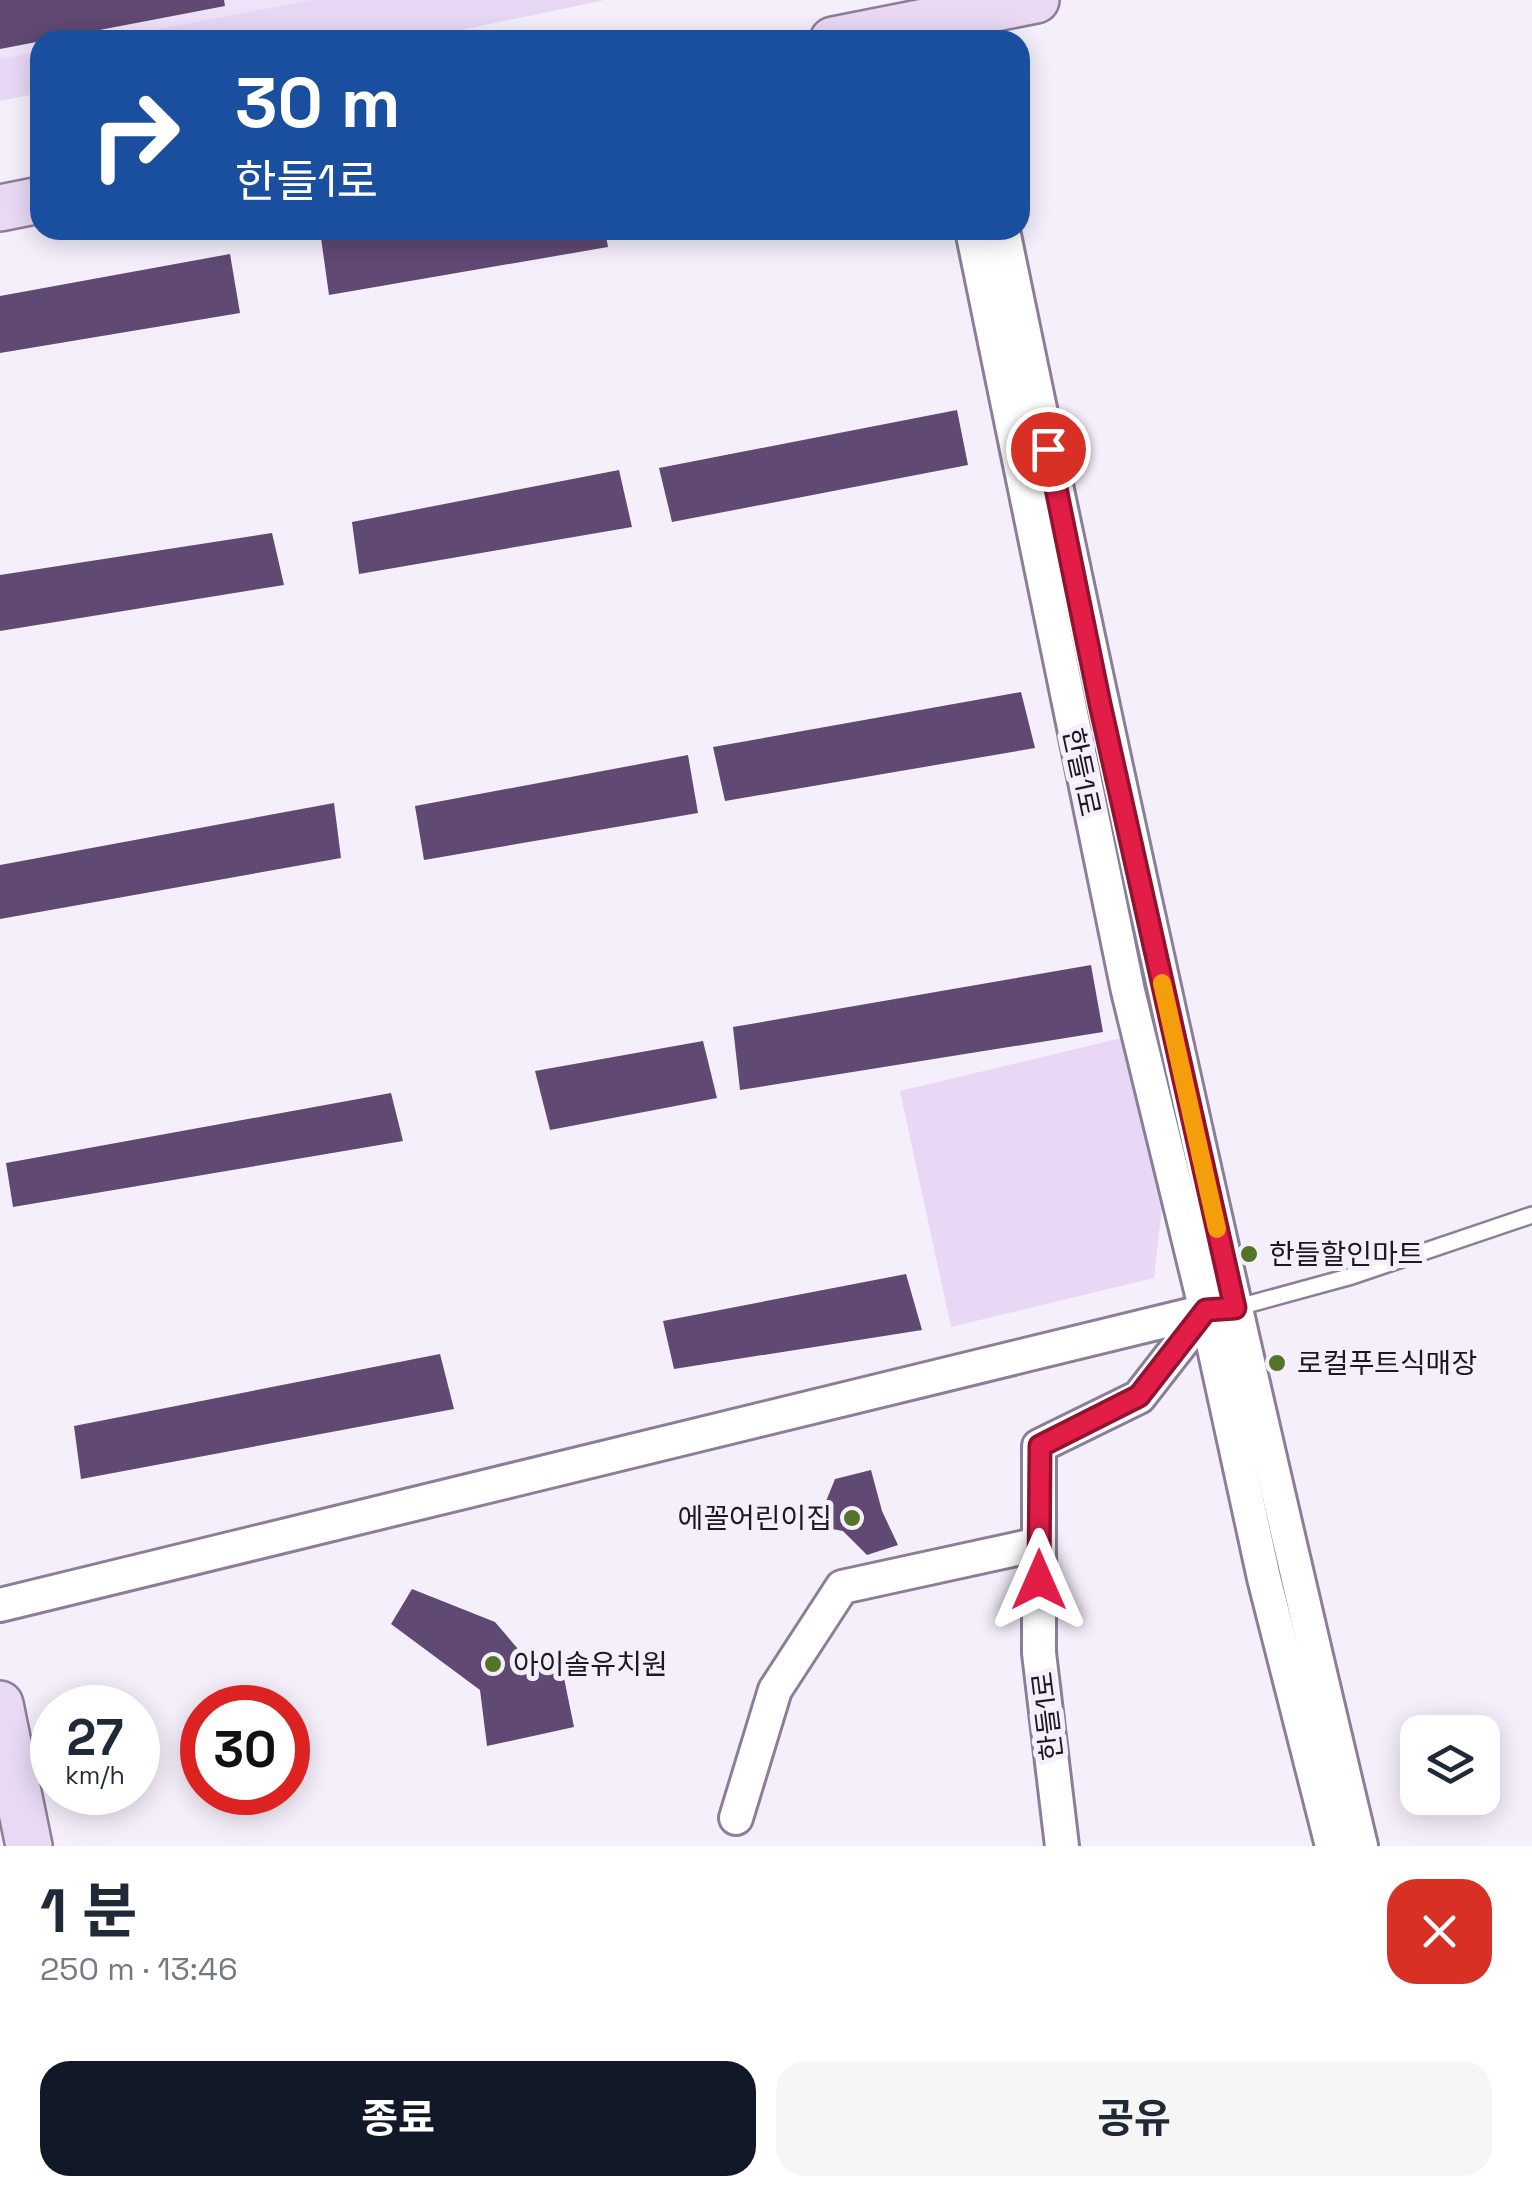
<!DOCTYPE html>
<html lang="ko">
<meta charset="utf-8">
<style>
body{margin:0;font-family:"Space Grotesk","Noto Sans KR",sans-serif;background:#f6f6f7;color:#1f2937;height:100vh;display:flex;flex-direction:column;font-size:38px;white-space:nowrap}
*{box-sizing:border-box;margin:0}
p{font-size:32px;color:#747a83}
.icon{flex:none;width:55px;height:55px;fill:none;stroke:currentColor;stroke-width:2;stroke-linecap:round;stroke-linejoin:round}
.map{position:relative;height:1846px;overflow:hidden}
.details{display:flex;flex-direction:column;background:#fff;flex:1}
.details>*{flex:none}
.guide{position:absolute;left:30px;top:30px;width:1000px;height:210px;border-radius:30px;box-shadow:0 5px 25px #0003;background:#1a4fa0;color:#fff;overflow:hidden}
.tools{position:absolute;left:1400px;top:1715px;display:grid;gap:20px}
.tools a{display:grid;place-items:center;width:100px;height:100px;border-radius:20px;background:#fff;box-shadow:0 5px 25px #0003;font-size:50px}
.speed{position:absolute;left:30px;top:1685px;display:flex;gap:20px;font-size:50px;font-weight:700;text-align:center}
.speed>*{display:grid;place-content:center;width:130px;height:130px;border-radius:50%;background:#fff;box-shadow:0 5px 25px #0003;line-height:1}
.speed small{font-size:25px;font-weight:400}
.speed .limit{border:15px solid #d22;background:#fff;color:#111}
.pin{position:absolute;display:grid;place-items:center;width:85px;height:85px;color:#fff;margin:-42px;border:5px solid #fff;border-radius:50%;box-shadow:0 2px 10px #0007}
.me{position:absolute;width:110px;margin:-55px;rotate:0deg;stroke-linejoin:round;filter:drop-shadow(0 0 8px #0008)}
.turn{display:flex;align-items:center;gap:35px;height:210px;padding:0 40px;font-size:45px}
.turn .icon{width:130px;height:130px;stroke-width:2.5}
.turn b{display:block;font-size:70px;line-height:85px}
.round{display:grid;place-items:center;flex:none;width:105px;height:105px;border-radius:30px;background:#f6f6f7}
.head{display:flex;align-items:center;justify-content:space-between;height:170px;padding:0 40px}
h1{font-size:60px;font-weight:700;line-height:75px}
.action{display:flex;gap:20px;margin-top:auto;padding:20px 40px}
.action a{flex:1;height:115px;border-radius:30px;background:#111827;color:#fff;font-size:40px;font-weight:700;line-height:115px;text-align:center}
.action a+a{background:#f6f6f7;color:#1f2937}
.map>svg:first-child{display:block}
</style>
<div class="map">
<svg width="1532" height="1846" viewBox="0 0 1532 1846">
<rect width="100%" height="100%" fill="#f5effb"/>
<polygon fill="#efe3fa" points="0,0 311,0 99,40 40,40 40,51 0,59"/>
<g fill="#e8d8f6">
<polygon points="311,0 605,0 413,40 99,40"/>
<polygon points="40,51 40,93 0,101 0,59"/>
<polygon points="1126,1037 1164,1188 1154,1278 951,1327 900,1091"/>
</g>
<g fill="#604972">
<polygon points="0,0 224,0 225,6 0,49"/>
<polygon points="365,230 605,230 608,247 329,295 321,238"/>
<polygon points="638,230 671,230 671,232 639,237"/>
<polygon points="230,254 240,313 0,353 0,296"/>
<polygon points="957,410 968,465 672,522 659,468"/>
<polygon points="619,470 632,527 359,574 352,522"/>
<polygon points="272,533 284,585 0,631 0,575"/>
<polygon points="1021,692 1035,748 725,801 713,747"/>
<polygon points="688,755 698,813 424,860 415,806"/>
<polygon points="334,803 341,858 0,919 0,865"/>
<polygon points="1091,965 1103,1032 740,1090 733,1027"/>
<polygon points="703,1041 717,1098 550,1130 535,1071"/>
<polygon points="391,1093 403,1141 13,1207 6,1163"/>
<polygon points="906,1274 922,1330 674,1369 663,1321"/>
<polygon points="440,1354 454,1409 81,1479 74,1426"/>
<polygon points="871,1470 882,1511 898,1545 867,1555 843,1531 816,1526 835,1479"/>
<polygon points="412,1589 495,1622 518,1649 564,1678 574,1727 487,1746 480,1690 391,1624"/>
</g>
<g fill="none" stroke-linecap="round" stroke-linejoin="round">
<g stroke="#8c7d99" stroke-width="20">
<polyline id="lane" points="1235,1308 1352,1276 1532,1215"/>
</g>
<g stroke="#8c7d99" stroke-width="38">
<g id="street">
<polyline points="972,230 1128,991 1206,1311 1264,1578 1332,1846"/>
<path d="M1003,230C1114,771 1233,1309 1361,1846"/>
<polyline points="0,1605 1206,1311 1225,1309"/>
<polyline points="736,1818 775,1690 842,1587 1039,1544"/>
<polyline points="1062,1846 1039,1653 1039,1446 1139,1397 1206,1311"/>
</g>
</g>
<g stroke="#8c7d99" stroke-width="50">
<g id="secondary">
<polyline points="833,40 1036,0"/>
<polyline points="0,208 40,200"/>
<polyline points="0,1704 29,1846"/>
</g>
</g>
<use href="#lane" stroke="#fff" stroke-width="15"/>
<use href="#street" stroke="#fff" stroke-width="32"/>
<use href="#secondary" stroke="#e9d9f5" stroke-width="45"/>
</g>
<g fill="none" stroke-linecap="round" stroke-linejoin="round">
<g stroke="#92132f" stroke-width="25">
<polyline id="route" points="1039,1580 1040,1446 1139,1396 1206,1310 1235,1308 1100,704 1048,449"/>
</g>
<use href="#route" stroke="#e11d48" stroke-width="18"/>
<polyline stroke="#f59e0b" stroke-width="18" points="1162,983 1217,1229"/>
</g>
<g fill="#54742a" stroke="#f5effb" stroke-width="4">
<circle cx="1249" cy="1254" r="10"/>
<circle cx="1277" cy="1363" r="10"/>
<circle cx="852" cy="1518" r="10"/>
<circle cx="493" cy="1664" r="10"/>
</g>
<g text-anchor="middle" stroke-width="10" stroke-linejoin="round" paint-order="stroke">
<g font-size="28" fill="#1e1823" stroke="#f5effb">
<text transform="translate(1082 772) rotate(78)" y="10">한들1로</text>
<text transform="translate(1047 1716) rotate(-97)" y="10">한들1로</text>
</g>
<g font-size="28" fill="#1e1823" stroke="#f5effb" text-anchor="start">
<text x="1269" y="1264">한들할인마트</text>
<text x="1297" y="1373">로컬푸트식매장</text>
<text x="832" y="1528" text-anchor="end">에꼴어린이집</text>
<text x="513" y="1674">아이솔유치원</text>
</g>
</g>
</svg>
<div class="tools">
<a><svg class="icon" aria-label="layers" viewBox="0 0 24 24"><path d="M12 4l9 5-9 5-9-5zM3 14l9 5 9-5"/></svg></a>
</div>
<div class="speed"><div>27<small>km/h</small></div><div class="limit">30</div></div>
<div class="pin" style="left:1048px;top:449px;background:#d93025"><svg class="icon" aria-label="arrive" viewBox="0 0 24 24"><path d="M6 21V4h12l-3 4 3 4H6"/></svg></div>
<svg class="me" style="left:1039px;top:1580px" viewBox="-20 -20 40 40"><path d="M0-17L14 15 0 8-14 15z" fill="#e11d48" stroke="#fff" stroke-width="4"/></svg>
<div class="guide">
<div class="turn"><svg class="icon" aria-label="right" viewBox="0 0 24 24"><path d="M7 20v-9h11M14 6l5 5-5 5"/></svg><div><b>30 m</b>한들1로</div></div>
</div>
</div>
<section class="details">
<div class="head"><div><h1>1 분</h1><p>250 m · 13:46</p></div><a class="round" style="background:#d93025;color:#fff"><svg class="icon" aria-label="close" viewBox="0 0 24 24"><path d="M6 6l12 12M18 6L6 18"/></svg></a></div>
<div class="action"><a>종료</a><a>공유</a></div>
</section>
